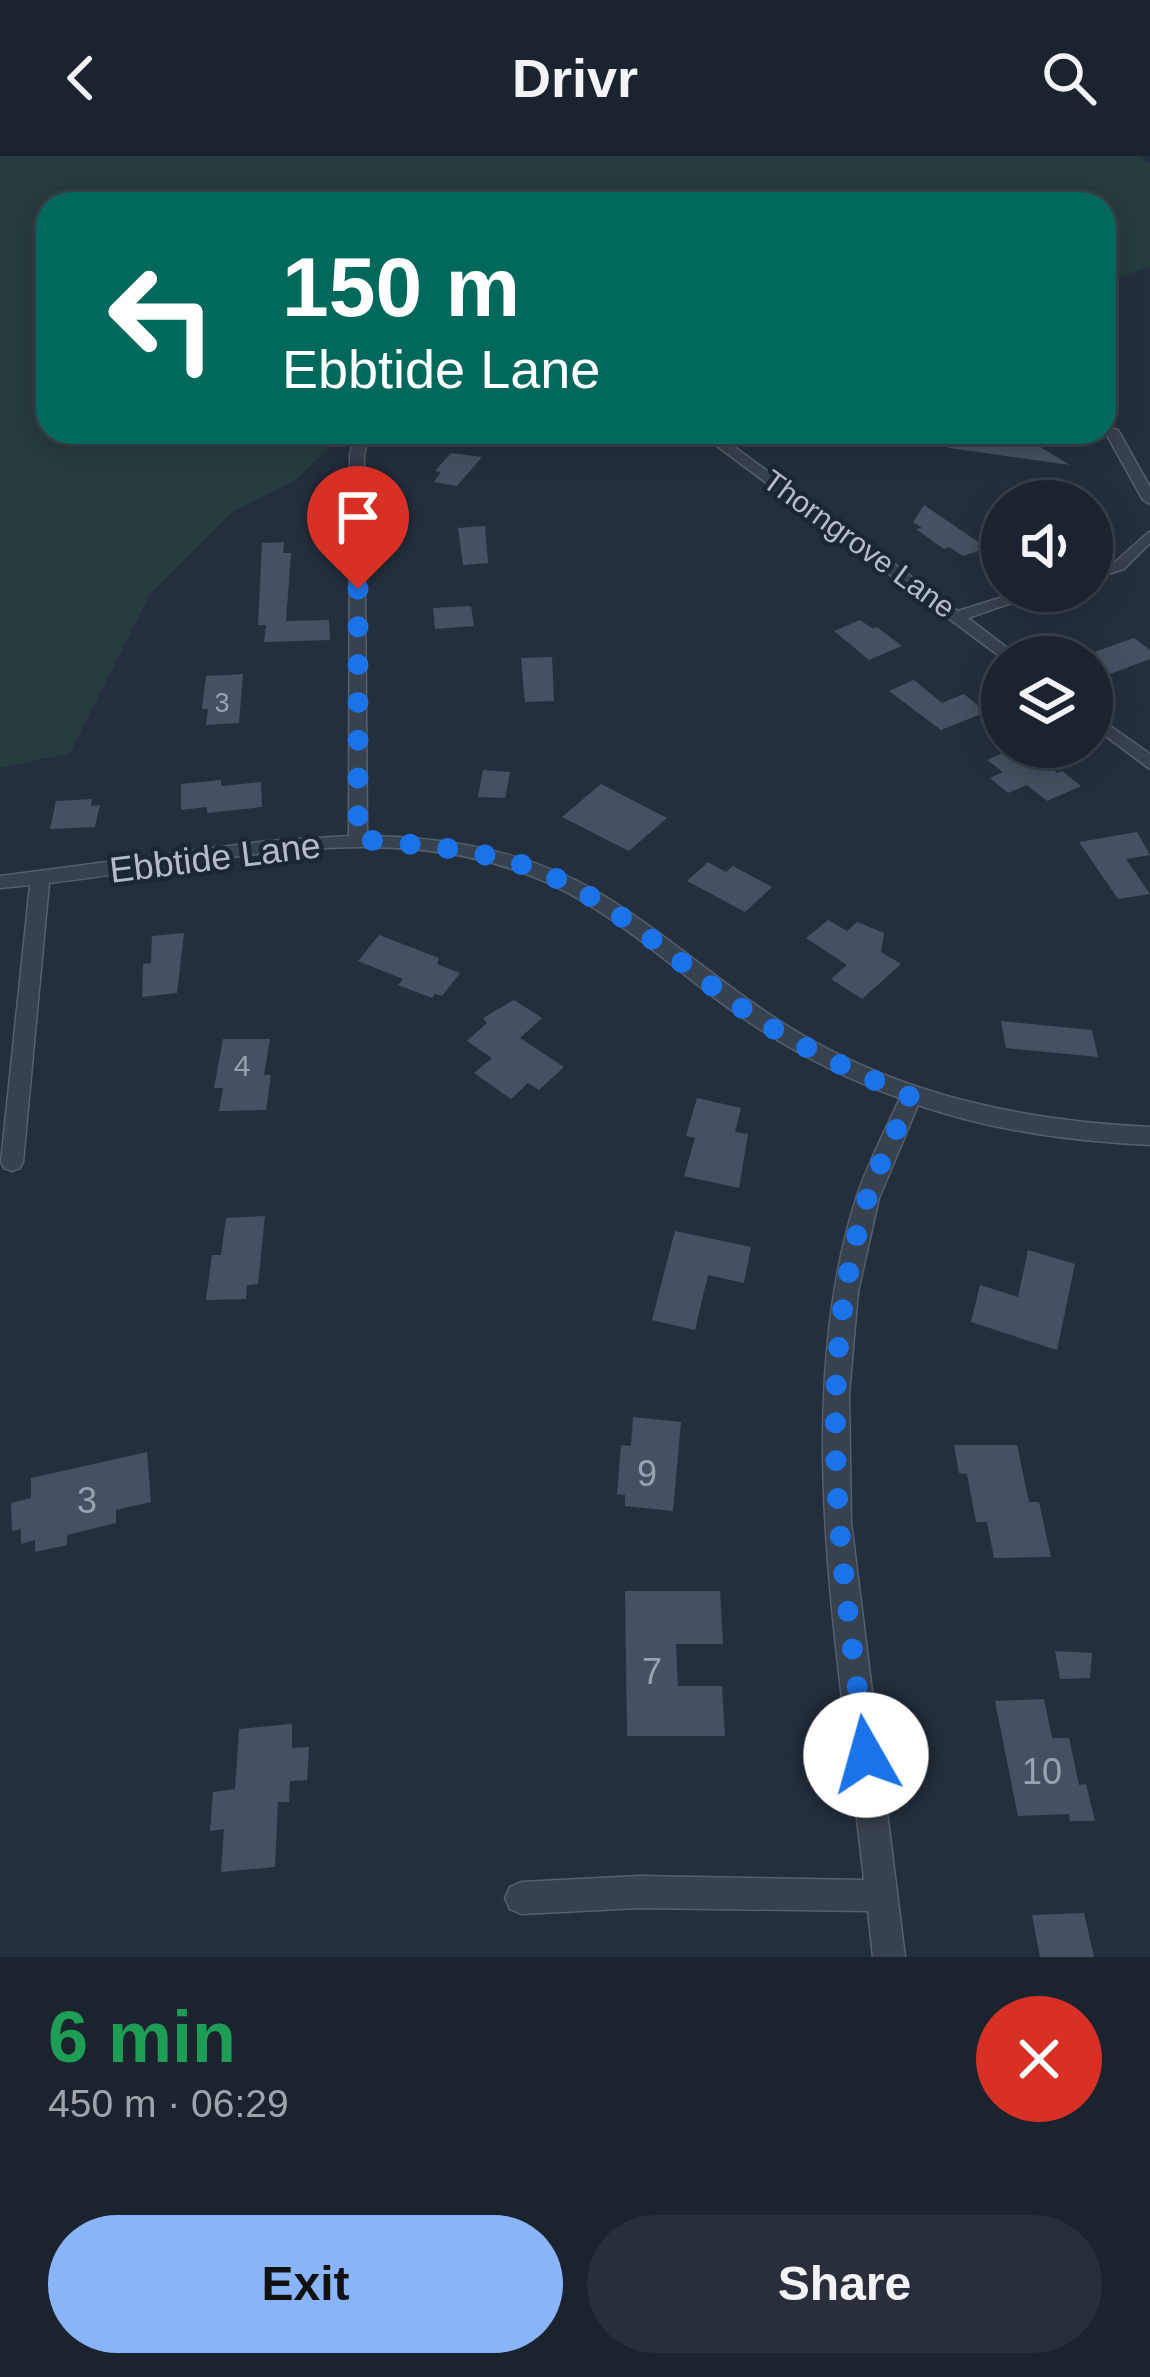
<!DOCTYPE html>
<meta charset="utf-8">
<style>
body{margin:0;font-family:Helvetica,sans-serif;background:#282f3a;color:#f1f3f6;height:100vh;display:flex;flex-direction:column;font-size:45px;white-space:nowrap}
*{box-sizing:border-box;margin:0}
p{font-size:39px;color:#a0a4aa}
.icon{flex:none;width:66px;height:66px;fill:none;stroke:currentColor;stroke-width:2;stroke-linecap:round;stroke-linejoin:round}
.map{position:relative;height:1801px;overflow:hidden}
.details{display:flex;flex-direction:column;background:#1b232e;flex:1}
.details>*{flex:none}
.hud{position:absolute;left:36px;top:36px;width:1080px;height:252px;border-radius:36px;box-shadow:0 6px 30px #0003,0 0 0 3px #39404a;background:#00695c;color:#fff;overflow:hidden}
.fabs{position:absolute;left:981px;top:324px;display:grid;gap:24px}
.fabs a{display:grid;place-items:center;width:132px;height:132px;border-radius:50%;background:#1b232e;box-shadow:0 6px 30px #0003,0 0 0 3px #39404a;font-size:60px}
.pin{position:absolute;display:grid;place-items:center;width:102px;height:102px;color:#fff;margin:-123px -51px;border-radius:50% 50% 50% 0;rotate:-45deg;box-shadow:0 0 12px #0007}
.pin .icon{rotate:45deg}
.me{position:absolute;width:132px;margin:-66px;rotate:353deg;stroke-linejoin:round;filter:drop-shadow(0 0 9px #0008)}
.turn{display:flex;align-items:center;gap:42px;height:252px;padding:0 48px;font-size:54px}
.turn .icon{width:156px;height:156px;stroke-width:2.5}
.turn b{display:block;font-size:84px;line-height:102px}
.round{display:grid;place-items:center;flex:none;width:126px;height:126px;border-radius:63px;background:#282f3a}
.overview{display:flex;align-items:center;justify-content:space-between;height:204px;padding:0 48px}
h1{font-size:72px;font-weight:800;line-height:90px;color:#1e9e55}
.button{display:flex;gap:24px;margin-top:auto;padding:24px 48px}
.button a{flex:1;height:138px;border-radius:72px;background:#8ab4f8;color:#111;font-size:48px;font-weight:800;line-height:138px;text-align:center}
.button a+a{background:#282f3a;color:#f1f3f6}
header{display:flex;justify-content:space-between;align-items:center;height:156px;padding:0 48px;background:#1b232e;font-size:54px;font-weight:800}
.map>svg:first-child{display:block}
</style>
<header><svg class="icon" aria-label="back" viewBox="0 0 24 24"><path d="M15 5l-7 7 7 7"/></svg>Drivr<svg class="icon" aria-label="search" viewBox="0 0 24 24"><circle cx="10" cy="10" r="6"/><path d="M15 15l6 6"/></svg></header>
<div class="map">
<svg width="1150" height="1801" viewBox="0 0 1150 1801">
<rect width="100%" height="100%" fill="#242f3e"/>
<polygon fill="#263c3f" points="0,0 1140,0 1150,9 1150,111 1104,126 1104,48 48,48 48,276 347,276 294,325 231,357 150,438 70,597 0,612"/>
<g fill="#455162">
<polygon points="1008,277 1019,278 1070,309 949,292 949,286"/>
<polygon points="451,297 482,301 457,330 434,326 441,316 435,315"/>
<polygon points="924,349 987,392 963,400 949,391 944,393 916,373 922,372 913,366"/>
<polygon points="485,370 488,407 463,409 458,372"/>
<polygon points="284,386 283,397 291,397 286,465 329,464 330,484 264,486 266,469 258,469 262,387"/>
<polygon points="471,450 474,470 435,473 433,452"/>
<polygon points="860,464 873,473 877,471 902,490 869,504 834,475"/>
<polygon points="1134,482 1150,494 1150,503 1107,519 1092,507 1092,501 1083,500"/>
<polygon points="552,501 554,545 525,546 521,502"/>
<polygon points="243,518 239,567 206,569 208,553 202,553 206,520"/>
<polygon points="914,524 942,547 964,538 986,556 941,574 889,535"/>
<polygon points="1016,591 1033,605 1039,602 1057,617 1062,615 1081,630 1047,645 1027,629 1008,637 990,622 1003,616 987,604"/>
<polygon points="483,614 510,616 505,642 478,641"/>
<polygon points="221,624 221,630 261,626 262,651 207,657 207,651 181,654 181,628"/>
<polygon points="601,628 667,662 629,695 562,661"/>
<polygon points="92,643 91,650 100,649 95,671 50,673 56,645"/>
<polygon points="1137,676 1150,699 1126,703 1150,738 1118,743 1079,686"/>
<polygon points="708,706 726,716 733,710 772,731 745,756 687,725"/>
<polygon points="828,764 847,775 857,766 884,777 881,796 901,808 862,843 831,823 847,809 806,782"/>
<polygon points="184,777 177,837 142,841 143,808 151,807 152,780"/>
<polygon points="379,779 439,802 437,808 460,817 442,840 435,838 432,842 398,829 403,823 358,805"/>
<polygon points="514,844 542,862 520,882 564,911 539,934 528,927 511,943 474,917 492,902 467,885 487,867 483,862"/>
<polygon points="1001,865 1092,874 1098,901 1006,892"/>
<polygon points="223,883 270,883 264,919 271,919 266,954 219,955 223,932 214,932"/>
<polygon points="697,942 741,952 735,976 748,978 739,1032 684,1020 695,982 686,980"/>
<polygon points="265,1060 258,1128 247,1129 246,1143 206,1144 212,1099 221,1099 226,1062"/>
<polygon points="675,1075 751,1091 744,1127 708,1119 695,1174 652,1164"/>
<polygon points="1028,1094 1075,1108 1057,1194 971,1166 980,1129 1018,1141"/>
<polygon points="633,1261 681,1266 673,1355 625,1350 625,1339 617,1338 621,1289 631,1290"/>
<polygon points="954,1289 1017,1289 1029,1346 1039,1346 1051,1401 994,1402 987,1366 976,1366 967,1318 959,1317"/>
<polygon points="147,1296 151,1346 116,1354 116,1367 67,1379 67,1389 35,1396 35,1384 21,1388 21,1373 12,1375 11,1347 31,1342 31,1322"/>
<polygon points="625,1435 720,1435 723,1488 676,1488 678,1530 722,1530 725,1580 627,1580"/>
<polygon points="1055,1495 1092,1497 1090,1522 1060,1523"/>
<polygon points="1044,1543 1052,1582 1069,1582 1079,1629 1086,1628 1095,1665 1070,1665 1069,1658 1018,1660 995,1545"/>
<polygon points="292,1568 292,1592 309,1591 307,1624 290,1625 289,1646 278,1646 275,1711 221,1716 224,1673 210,1675 213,1636 235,1633 239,1573"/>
<polygon points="1084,1757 1094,1801 1040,1801 1032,1759"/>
</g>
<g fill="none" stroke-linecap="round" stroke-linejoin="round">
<g stroke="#565f6c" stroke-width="3">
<g id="street">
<polygon points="1106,271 1118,274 1150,331 1150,348 1143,344 1104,274"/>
<path d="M356,276H370L364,298L367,680C447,681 526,695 596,735C667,777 728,835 799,877C907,941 1027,965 1150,971V989C1071,985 994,975 918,949L879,1042L858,1136L849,1237L851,1366L905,1801H873L868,1755L639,1752L521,1758L510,1753L505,1742L510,1731L521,1726L639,1720L864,1724C841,1509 789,1253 856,1043C867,1009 885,975 900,942C834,919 772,884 716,843C672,810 631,774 584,746C423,648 223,707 49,727L23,1006L20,1012L12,1015L4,1012L1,1006L30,729L0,732V720L268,685L349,680L350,298Z"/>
<polygon points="698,276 714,276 958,455 1022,435 1046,435 968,462 1019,501 1002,502"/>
<polygon points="1150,375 1150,387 1124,413 1092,423 1092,413 1114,407"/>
<polygon points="1092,557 1150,598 1150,613 1092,570"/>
</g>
</g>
<use href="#street" fill="#38414e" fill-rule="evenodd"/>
</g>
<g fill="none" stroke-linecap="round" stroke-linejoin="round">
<path stroke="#1a73e8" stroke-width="21" stroke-dasharray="0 37.8" d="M358,433V683C415,689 475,692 529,711C614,742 676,807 749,857C800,892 856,916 911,941C897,975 878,1008 867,1043C810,1223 843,1416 866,1599"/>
</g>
<g text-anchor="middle" stroke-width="9" stroke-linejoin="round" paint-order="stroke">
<g font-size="27" fill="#98a1af">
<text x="222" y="556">3</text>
</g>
<g font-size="30" fill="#b4bcc9" stroke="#1d2633">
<text transform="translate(859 388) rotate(36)" y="10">Thorngrove Lane</text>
</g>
<g font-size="30" fill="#98a1af">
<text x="242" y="920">4</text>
</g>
<g font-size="36" fill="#b4bcc9" stroke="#1d2633">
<text transform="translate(215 701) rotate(-7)" y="13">Ebbtide Lane</text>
</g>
<g font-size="36" fill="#98a1af">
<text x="647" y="1330">9</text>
<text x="87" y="1357">3</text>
<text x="652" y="1528">7</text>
<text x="1042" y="1628">10</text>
</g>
</g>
</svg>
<div class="fabs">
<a><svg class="icon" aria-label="sound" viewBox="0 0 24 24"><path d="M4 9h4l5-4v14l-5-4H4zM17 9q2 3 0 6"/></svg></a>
<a><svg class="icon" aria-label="layers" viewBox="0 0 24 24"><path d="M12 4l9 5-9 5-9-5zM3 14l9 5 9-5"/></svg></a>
</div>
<div class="pin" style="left:358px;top:433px;background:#d93025"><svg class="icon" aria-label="arrive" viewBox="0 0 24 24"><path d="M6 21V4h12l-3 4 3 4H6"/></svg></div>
<svg class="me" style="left:866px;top:1599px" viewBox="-20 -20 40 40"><circle r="19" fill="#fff"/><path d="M0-13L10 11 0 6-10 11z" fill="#1a73e8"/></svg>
<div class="hud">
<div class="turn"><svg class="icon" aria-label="left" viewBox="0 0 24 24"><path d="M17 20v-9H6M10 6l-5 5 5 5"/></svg><div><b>150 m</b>Ebbtide Lane</div></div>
</div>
</div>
<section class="details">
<div class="overview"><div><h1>6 min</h1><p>450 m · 06:29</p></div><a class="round" style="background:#d93025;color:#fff"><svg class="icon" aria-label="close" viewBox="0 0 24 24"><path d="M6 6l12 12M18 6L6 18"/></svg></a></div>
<div class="button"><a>Exit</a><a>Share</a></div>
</section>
